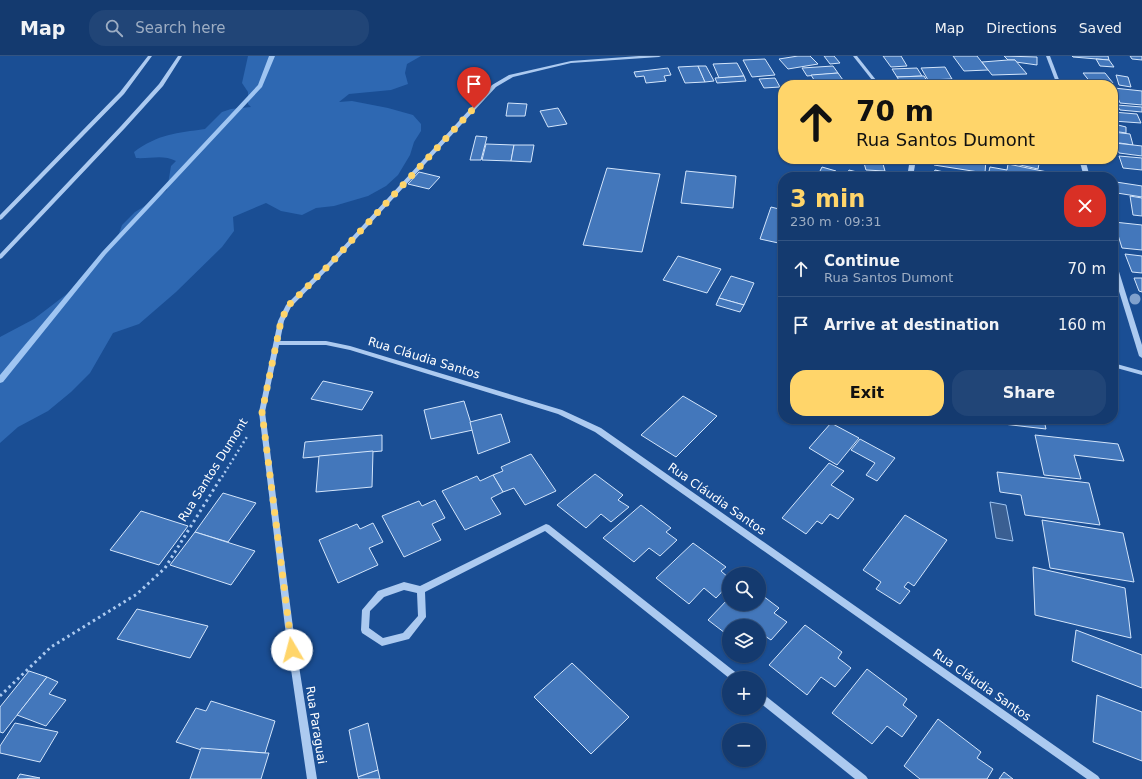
<!DOCTYPE html>
<meta charset="utf-8">
<style>
body{margin:0;font-family:"DejaVu Sans",sans-serif;background:#214577;color:#f1f3f6;height:100vh;display:flex;flex-direction:column;font-size:15px;white-space:nowrap}
*{box-sizing:border-box;margin:0}
p{font-size:13px;color:#9dadc3}
.icon{flex:none;width:22px;height:22px;fill:none;stroke:currentColor;stroke-width:2;stroke-linecap:round;stroke-linejoin:round}
.map{position:relative;flex:1;overflow:hidden}
.sheet{position:absolute;left:778px;top:116px;width:340px;height:252px;display:flex;flex-direction:column;background:#143a6f;border-radius:16px;box-shadow:0 1px 3px #0004,0 0 0 1px #335482}
.sheet>*{flex:none}
.hud{position:absolute;left:778px;top:24px;width:340px;height:84px;border-radius:16px;box-shadow:0 1px 3px #0004,0 0 0 1px #335482;background:#ffd56a;color:#111;overflow:hidden}
.buttons{position:absolute;left:722px;top:511px;display:grid;gap:8px}
.buttons a{display:grid;place-items:center;width:44px;height:44px;border-radius:50%;background:#143a6f;box-shadow:0 1px 3px #0004,0 0 0 1px #335482;font-size:20px}
.pin{position:absolute;display:grid;place-items:center;width:34px;height:34px;color:#fff;margin:-41px -17px;border-radius:50% 50% 50% 0;rotate:-45deg;box-shadow:0 0 4px #0007}
.pin .icon{rotate:45deg}
.me{position:absolute;width:44px;margin:-22px;rotate:352deg;stroke-linejoin:round;filter:drop-shadow(0 0 3px #0008)}
.turn{display:flex;align-items:center;gap:14px;height:84px;padding:0 12px;font-size:18px}
.turn .icon{width:52px;height:52px;stroke-width:2.5}
.turn b{display:block;font-size:28px;line-height:34px}
.round{display:grid;place-items:center;flex:none;width:42px;height:42px;border-radius:16px;background:#214577}
.overview{display:flex;align-items:center;justify-content:space-between;height:68px;padding:0 12px}
h1{font-size:24px;font-weight:600;line-height:30px;color:#ffd56a}
.primary-button{display:flex;gap:8px;margin-top:auto;padding:8px 12px}
.primary-button a{flex:1;height:46px;border-radius:16px;background:#ffd56a;color:#111;font-size:16px;font-weight:600;line-height:46px;text-align:center}
.primary-button a+a{background:#214577;color:#f1f3f6}
ul{padding:0;list-style:none}
li{display:flex;align-items:center;gap:12px;height:56px;padding:0 12px;border-top:1px solid #335482}
li div{flex:1}
li b{display:block;font-size:15px}
li em{font-style:normal}
header{display:flex;align-items:center;gap:24px;box-sizing:border-box;height:56px;padding:0 20px;background:#143a6f;border-bottom:1px solid #335482}
header strong{font-size:19px}
nav{display:flex;gap:22px;margin-inline-start:auto;font-size:14px}
.search{width:280px;height:36px;background:#214577;display:flex;align-items:center;gap:10px;box-sizing:border-box;padding:0 14px;border-radius:16px;color:#9dadc3;font-size:15px}
.map>svg:first-child{display:block}
</style>
<header>
<strong>Map</strong>
<div class="search"><svg class="icon" aria-label="search" viewBox="0 0 24 24"><circle cx="10" cy="10" r="6"/><path d="M15 15l6 6"/></svg>Search here</div>
<nav><a>Map</a><a>Directions</a><a>Saved</a></nav>
</header>
<div class="map">
<svg width="1142" height="723" viewBox="0 0 1142 723">
<rect width="100%" height="100%" fill="#1a4e94"/>
<path fill="#2e68b2" d="M248,0H421L407,8L405,17L408,28L391,34L349,38L339,46L352,45L388,52L413,59L421,68V75L414,86L410,99L398,119L386,130L368,140L334,150L316,152L302,159L281,155L266,147L233,161L234,175L222,191L176,236L139,268L113,277L90,317L71,336L48,355L18,371L0,387V281L34,263L72,234L104,197L117,183L122,169L135,156L153,145L167,134L171,110L176,105C163,98 150,103 136,102L134,96C158,78 177,77 205,73L222,56L231,53L251,51L248,48V36L242,27Z"/>
<polygon fill="#3a5f92" stroke="#9fc5f2" points="990,446 1006,449 1013,485 996,482"/>
<g fill="none" stroke-linecap="round" stroke-linejoin="round">
<polygon fill="#9fc5f2" fill-rule="evenodd" points="269,0 275,0 262,31 106,198 3,326 0,327 0,319 102,196 258,29"/>
</g>
<g fill="#4377bb" stroke="#d3e5fb">
<polygon points="798,0 810,0 818,8 788,13 779,3"/>
<polygon points="824,0 834,0 840,7 830,8"/>
<polygon points="883,0 901,0 907,10 891,11"/>
<polygon points="953,0 977,0 988,14 964,15"/>
<polygon points="1004,0 1037,1 1037,9 1016,6 1015,4 1008,4"/>
<polygon points="1072,0 1108,0 1109,4 1073,1"/>
<polygon points="1130,0 1142,0 1142,4 1132,3"/>
<polygon points="765,3 775,19 752,21 743,4"/>
<polygon points="1096,3 1109,4 1114,11 1100,10"/>
<polygon points="1008,4 1015,4 1027,18 992,19 982,6"/>
<polygon points="737,7 744,20 719,22 713,8"/>
<polygon points="698,10 705,26 685,27 678,11"/>
<polygon points="698,10 706,10 714,25 705,26"/>
<polygon points="833,10 838,17 807,20 802,12"/>
<polygon points="945,11 952,23 928,24 921,12"/>
<polygon points="668,12 671,19 664,20 666,25 646,27 644,20 636,21 634,16"/>
<polygon points="917,12 922,20 897,21 892,13"/>
<polygon points="838,17 843,24 816,27 811,19"/>
<polygon points="1083,17 1105,17 1113,27 1091,27"/>
<polygon points="1116,19 1128,21 1131,31 1119,29"/>
<polygon points="744,20 746,25 717,27 715,22"/>
<polygon points="924,20 927,25 900,26 897,21"/>
<polygon points="775,22 780,31 764,32 759,23"/>
<polygon points="851,26 854,29 824,29"/>
<polygon points="931,26 933,29 902,29 901,27"/>
<polygon points="1114,32 1142,35 1142,49 1120,47"/>
<polygon points="508,47 527,48 525,60 506,60"/>
<polygon points="1117,49 1142,51 1142,56 1120,54"/>
<polygon points="558,52 567,68 548,71 540,55"/>
<polygon points="1113,56 1137,58 1141,67 1113,65"/>
<polygon points="1114,68 1126,71 1126,77 1113,75"/>
<polygon points="1113,76 1130,78 1133,89 1113,86"/>
<polygon points="476,80 487,81 481,104 470,104"/>
<polygon points="1115,87 1142,90 1142,100 1119,97"/>
<polygon points="486,88 514,89 511,105 482,104"/>
<polygon points="514,89 534,89 531,106 511,105"/>
<polygon points="1119,100 1142,102 1142,114 1123,112"/>
<polygon points="935,103 986,103 985,117 934,109"/>
<polygon points="1007,103 1040,103 1038,113 1007,106"/>
<polygon points="864,107 883,108 885,115 866,114"/>
<polygon points="1008,108 1062,119 1061,121 997,121 988,119 990,111 1007,114"/>
<polygon points="822,111 836,115 833,121 817,121"/>
<polygon points="607,112 660,118 642,196 583,189"/>
<polygon points="849,114 877,121 846,121"/>
<polygon points="935,114 966,121 932,121"/>
<polygon points="686,115 736,120 733,152 681,147"/>
<polygon points="419,116 440,121 429,133 408,128"/>
<polygon points="1116,126 1142,130 1142,141 1117,137"/>
<polygon points="1130,140 1142,142 1142,160 1133,159"/>
<polygon points="771,151 783,154 783,188 760,183"/>
<polygon points="1114,166 1142,169 1142,194 1122,192"/>
<polygon points="1125,198 1142,200 1142,217 1132,216"/>
<polygon points="678,200 721,213 707,237 663,224"/>
<polygon points="731,220 754,227 744,249 719,242"/>
<polygon points="1134,222 1142,222 1142,236 1139,235"/>
<polygon points="719,242 744,249 740,256 716,249"/>
<polygon points="323,325 373,336 362,354 311,343"/>
<polygon points="683,340 717,360 676,401 641,379"/>
<polygon points="464,345 473,374 431,383 424,354"/>
<polygon points="501,358 510,386 478,398 470,366"/>
<polygon points="969,363 1044,364 1046,373 969,364"/>
<polygon points="831,367 859,382 837,409 809,392"/>
<polygon points="382,379 382,395 303,402 305,386"/>
<polygon points="1035,379 1118,388 1124,405 1074,399 1081,423 1044,419"/>
<polygon points="860,383 895,402 877,425 866,419 875,407 851,394"/>
<polygon points="373,395 372,431 316,436 319,400"/>
<polygon points="531,398 556,435 525,449 514,432 503,436 493,419 503,415 501,411"/>
<polygon points="829,407 844,415 831,429 854,443 838,463 830,458 822,468 817,465 806,478 782,462"/>
<polygon points="997,416 1089,427 1100,469 1025,459 1021,439 1000,436"/>
<polygon points="595,418 623,439 618,444 629,451 611,466 601,458 586,472 557,449"/>
<polygon points="493,419 503,436 491,442 501,458 465,474 442,435 477,420 480,425"/>
<polygon points="223,437 256,447 228,486 195,476"/>
<polygon points="435,444 445,462 432,468 441,484 404,501 382,460 419,445 422,450"/>
<polygon points="641,449 671,472 666,476 677,484 660,500 649,492 634,506 603,482"/>
<polygon points="141,455 188,470 159,509 110,494"/>
<polygon points="905,459 947,484 914,530 908,526 904,531 910,535 900,548 876,533 881,526 863,514"/>
<polygon points="1042,464 1123,477 1134,526 1050,512"/>
<polygon points="373,467 383,486 369,492 378,509 338,527 319,484 357,468 360,473"/>
<polygon points="195,476 255,495 231,529 170,509"/>
<polygon points="693,487 726,511 721,515 729,522 729,528 716,542 704,532 689,548 656,522"/>
<polygon points="1033,511 1125,532 1131,582 1035,559"/>
<polygon points="759,537 779,552 774,557 787,566 771,584 759,576 759,570 729,570 729,580 708,564 729,542 729,548 759,548"/>
<polygon points="137,553 208,570 190,602 117,583"/>
<polygon points="805,569 842,596 838,602 851,612 835,631 821,621 807,639 769,609"/>
<polygon points="1076,574 1142,599 1142,632 1072,605"/>
<polygon points="572,607 629,661 591,698 534,641"/>
<polygon points="867,613 907,643 903,649 917,660 902,681 887,670 872,688 832,657"/>
<polygon points="29,615 47,621 3,677 0,676 0,651"/>
<polygon points="47,621 58,626 49,638 66,644 46,670 17,659"/>
<polygon points="1097,639 1142,656 1142,705 1093,686"/>
<polygon points="211,645 275,665 265,697 228,694 224,701 176,686 196,652 206,655"/>
<polygon points="938,663 981,696 977,702 993,713 987,723 920,723 904,710"/>
<polygon points="15,667 58,676 40,706 0,697 0,690"/>
<polygon points="368,667 378,714 358,721 349,674"/>
<polygon points="201,692 265,697 269,697 261,723 190,723"/>
<polygon points="378,714 380,723 359,723 358,721"/>
<polygon points="1004,716 1013,723 999,723"/>
<polygon points="20,718 40,722 17,723"/>
</g>
<g fill="none" stroke-linecap="round" stroke-linejoin="round">
<polyline stroke="#accaf0" stroke-width="2.5" stroke-dasharray="2 3" stroke-linecap="butt" points="222,421 248,379"/>
<polyline stroke="#accaf0" stroke-width="3" stroke-dasharray="2.5 3.5" stroke-linecap="butt" points="0,640 51,591 137,538 165,512 222,420"/>
<g fill="#accaf0" fill-rule="evenodd">
<polygon points="148,0 152,0 124,38 2,163 0,164 0,159 120,36"/>
<polygon points="178,0 182,0 163,30 125,72 2,202 0,203 0,198 121,70 159,28"/>
<polygon points="639,0 661,0 659,1 571,7 513,21 496,31 333,208 291,251 284,265 280,285 326,285 350,290 562,354 601,372 1098,720 1100,723 1087,723 595,376 558,358 350,294 326,289 279,289 265,356 294,579 317,723 307,723 286,579 259,356 278,265 286,249 329,206 492,29 509,19 571,5"/>
<polygon points="853,0 857,0 880,29 876,29"/>
<polygon points="1046,0 1050,0 1061,29 1057,29"/>
<polygon points="910,103 916,103 913,121 907,121"/>
<polygon points="1079,103 1085,103 1090,121 1084,121"/>
<polygon points="1113,204 1116,206 1142,289 1142,302 1139,300 1113,216"/>
<polygon points="1113,307 1142,315 1142,319 1113,311"/>
<path d="M546,468L549,469L739,619L740,622H729L545,475L425,536L426,561L409,583L382,590L362,577L361,574L362,554L378,535L404,526L420,530ZM404,534L417,537L418,560L403,577L383,582L369,572L370,555L384,541Z"/>
<polygon points="759,636 762,637 866,720 868,723 855,723 759,646"/>
</g>
</g>
<circle fill="#80a1cd" cx="1135" cy="243" r="5.5"/>
<g fill="none" stroke-linecap="round" stroke-linejoin="round">
<polyline stroke="#ffd56a" stroke-width="7" stroke-dasharray="0 12.6" points="292,594 262,356 281,265 288,250 331,207 474,52"/>
</g>
<g text-anchor="middle" stroke-width="3" stroke-linejoin="round" paint-order="stroke">
<g font-size="12" fill="#fff" stroke="#1a4e94">
<text transform="translate(424 302) rotate(17)" y="4">Rua Cláudia Santos</text>
<text transform="translate(213 414) rotate(-58)" y="4">Rua Santos Dumont</text>
<text transform="translate(717 443) rotate(35)" y="4">Rua Cláudia Santos</text>
<text transform="translate(982 629) rotate(35)" y="4">Rua Cláudia Santos</text>
<text transform="translate(316 669) rotate(81)" y="4">Rua Paraguai</text>
</g>
</g>
</svg>
<div class="buttons">
<a><svg class="icon" aria-label="search" viewBox="0 0 24 24"><circle cx="10" cy="10" r="6"/><path d="M15 15l6 6"/></svg></a>
<a><svg class="icon" aria-label="layers" viewBox="0 0 24 24"><path d="M12 4l9 5-9 5-9-5zM3 14l9 5 9-5"/></svg></a>
<a>+</a>
<a>−</a>
</div>
<div class="pin" style="left:474px;top:52px;background:#d93025"><svg class="icon" aria-label="arrive" viewBox="0 0 24 24"><path d="M6 21V4h12l-3 4 3 4H6"/></svg></div>
<svg class="me" style="left:292px;top:594px" viewBox="-20 -20 40 40"><circle r="19" fill="#fff"/><path d="M0-13L10 11 0 6-10 11z" fill="#ffd56a"/></svg>
<div class="hud">
<div class="turn"><svg class="icon" aria-label="ahead" viewBox="0 0 24 24"><path d="M12 20V5M6 11l6-6 6 6"/></svg><div><b>70 m</b>Rua Santos Dumont</div></div>
</div>
<section class="sheet">
<div class="overview"><div><h1>3 min</h1><p>230 m · 09:31</p></div><a class="round" style="background:#d93025;color:#fff"><svg class="icon" aria-label="close" viewBox="0 0 24 24"><path d="M6 6l12 12M18 6L6 18"/></svg></a></div>
<ul>
<li><svg class="icon" aria-label="ahead" viewBox="0 0 24 24"><path d="M12 20V5M6 11l6-6 6 6"/></svg><div><b>Continue</b><p>Rua Santos Dumont</p></div><em>70 m</em></li>
<li><svg class="icon" aria-label="arrive" viewBox="0 0 24 24"><path d="M6 21V4h12l-3 4 3 4H6"/></svg><div><b>Arrive at destination</b></div><em>160 m</em></li>
</ul>
<div class="primary-button"><a>Exit</a><a>Share</a></div>
</section>
</div>
